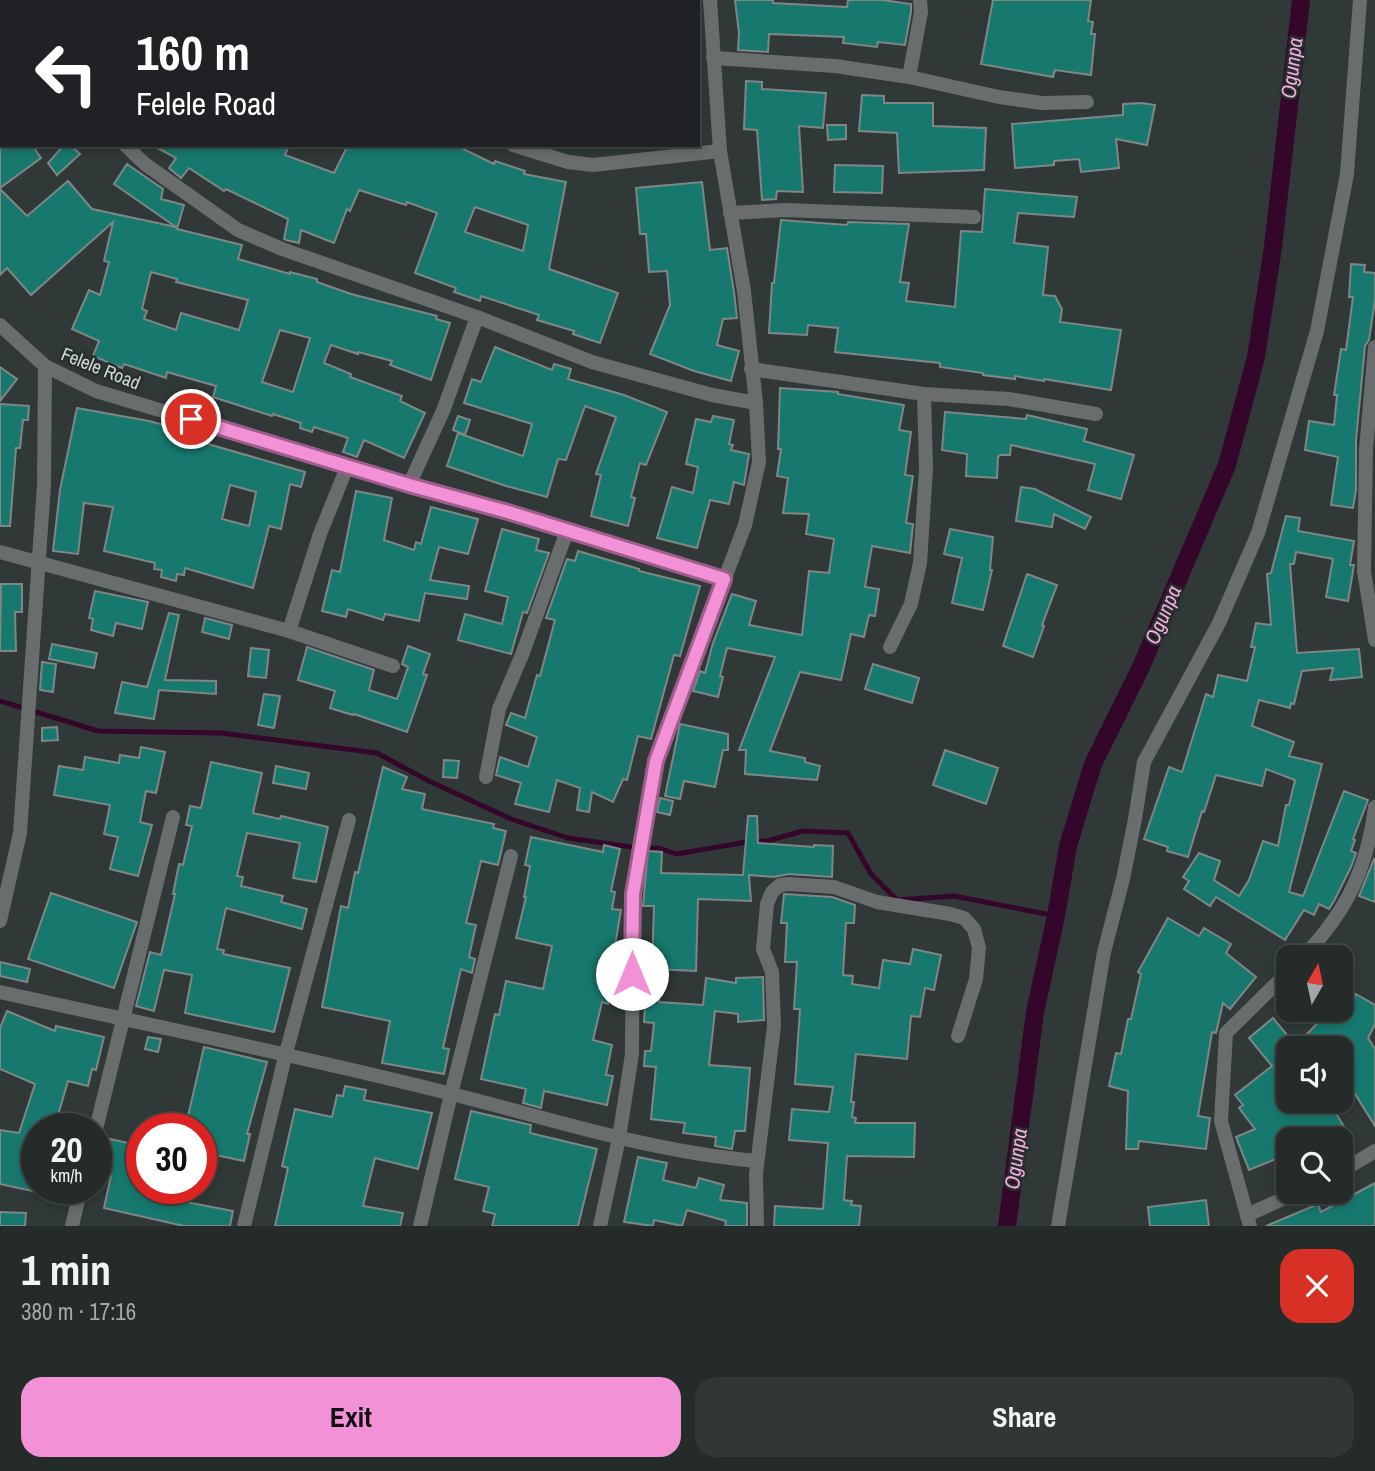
<!DOCTYPE html>
<meta charset="utf-8">
<style>
body{margin:0;font-family:"Archivo Narrow",sans-serif;background:#303735;color:#f1f3f6;height:100vh;display:flex;flex-direction:column;font-size:26px;white-space:nowrap}
*{box-sizing:border-box;margin:0}
p{font-size:23px;color:#a3a7a8}
.icon{flex:none;width:38px;height:38px;fill:none;stroke:currentColor;stroke-width:2;stroke-linecap:round;stroke-linejoin:round}
.map{position:relative;height:1226px;overflow:hidden}
.details{display:flex;flex-direction:column;background:#242b29;flex:1}
.details>*{flex:none}
.guide{position:absolute;left:0px;top:0px;width:700px;height:147px;box-shadow:0 4px 10px #0003,0 0 0 2px #414746;background:#202124;color:#fff;overflow:hidden}
.needle{width:46px;rotate:9deg}
.fabs{position:absolute;left:1276px;top:945px;display:grid;gap:14px}
.fabs a{display:grid;place-items:center;width:77px;height:77px;border-radius:14px;background:#242b29;box-shadow:0 4px 10px #0003,0 0 0 2px #414746;font-size:35px}
.speed{position:absolute;left:21px;top:1113px;display:flex;gap:14px;font-size:35px;font-weight:700;text-align:center}
.speed>*{display:grid;place-content:center;width:91px;height:91px;border-radius:50%;background:#242b29;box-shadow:0 4px 10px #0003,0 0 0 2px #414746;line-height:1}
.speed small{font-size:18px;font-weight:400}
.speed .limit{border:10px solid #d22;background:#fff;color:#111}
.pin{position:absolute;display:grid;place-items:center;width:60px;height:60px;color:#fff;margin:-30px;border:4px solid #fff;border-radius:50%;box-shadow:0 2px 7px #0007}
.me{position:absolute;width:77px;margin:-38px;rotate:0deg;stroke-linejoin:round;filter:drop-shadow(0 0 5px #0008)}
.turn{display:flex;align-items:center;gap:24px;height:147px;padding:0 21px;font-size:32px}
.turn .icon{width:91px;height:91px;stroke-width:2.5}
.turn b{display:block;font-size:49px;line-height:60px}
.round{display:grid;place-items:center;flex:none;width:74px;height:74px;border-radius:21px;background:#303735}
.overview{display:flex;align-items:center;justify-content:space-between;height:119px;padding:0 21px}
h1{font-size:42px;font-weight:700;line-height:52px}
.cta{display:flex;gap:14px;margin-top:auto;padding:14px 21px}
.cta a{flex:1;height:80px;border-radius:21px;background:#f391d6;color:#111;font-size:28px;font-weight:700;line-height:80px;text-align:center}
.cta a+a{background:#303735;color:#f1f3f6}
.map>svg:first-child{display:block}
</style>
<div class="map">
<svg width="1375" height="1226" viewBox="0 0 1375 1226">
<rect width="100%" height="100%" fill="#303937"/>
<g fill="none" stroke-linecap="round" stroke-linejoin="round">
<polyline stroke="#34062a" stroke-width="5" points="0,701 98,731 221,733 377,753 429,781 511,819 568,838 639,848 659,848 676,854 753,841 767,841 803,831 848,833 871,874 897,900 954,896 1056,916"/>
<polyline stroke="#34062a" stroke-width="18" points="1007,1226 1035,1012 1056,916 1068,846 1093,764 1141,667 1227,465 1256,357 1273,247 1301,0"/>
</g>
<g fill="#17796e" stroke="#7e8786" stroke-width="2" fill-rule="evenodd">
<polygon points="735,0 773,0 773,3 847,7 848,0 882,0 911,4 911,12 905,45 878,42 877,47 843,43 844,37 769,34 768,52 738,50 739,33"/>
<polygon points="993,0 1091,0 1088,21 1093,22 1091,34 1095,34 1091,75 1055,70 1053,77 981,64"/>
<polygon points="746,81 762,82 762,89 826,93 823,128 799,126 803,192 777,191 776,199 762,200 757,130 744,129"/>
<polygon points="862,95 884,96 884,103 933,103 933,126 986,128 984,170 899,173 897,133 859,131"/>
<polygon points="1142,103 1155,105 1147,145 1116,139 1119,168 1081,172 1079,159 1054,161 1054,165 1015,168 1012,124 1123,115 1123,104"/>
<polygon points="827,125 846,125 846,139 828,140"/>
<polygon points="0,145 32,145 41,158 0,188"/>
<polygon points="64,145 70,145 80,154 57,175 48,163"/>
<path d="M152,145H289L285,155L334,173L348,145H455L494,164L495,161L525,171L524,174L566,182L549,269L618,293L600,343L573,334L574,331L537,320L539,315L481,296L480,301L454,292L456,288L415,273L437,213L407,202L406,205L359,190L350,211L347,209L334,243L301,230L299,243L286,240L284,239L288,219L226,189L224,191L189,168L181,178L169,168L176,158ZM475,207L528,225L523,251L465,232Z"/>
<path d="M127,164L163,189L161,199L184,205L177,229L242,245L238,259L290,274V272L317,279V282L351,294L437,316L436,319L450,323L431,380L390,365L392,361L358,352V354L331,345L324,363L351,374L350,377L402,396L400,401L425,413L404,458L364,440L357,457L343,452L348,438L314,427L312,432L300,428L301,423L273,414L272,416L213,397L216,386L167,372L166,378L124,364L122,368L93,356L99,341L72,329L89,290L100,295L109,262L104,261L113,222L31,295L7,268L0,275V189L27,216L68,181L92,209L176,227L114,184ZM151,272L177,279L176,282L248,300L239,330L181,313L176,330L144,319L147,311L142,309ZM280,330L310,338L293,392L262,382Z"/>
<polygon points="835,165 883,166 882,193 834,192"/>
<polygon points="702,182 710,250 727,248 734,292 737,318 723,319 717,345 739,351 731,381 694,371 650,354 670,305 667,271 649,272 646,234 640,234 636,188"/>
<polygon points="985,189 1077,197 1074,217 1018,213 1014,243 1048,247 1043,295 1055,296 1062,309 1060,322 1121,330 1111,390 1044,379 1044,381 1015,376 1015,379 983,375 983,373 940,367 940,363 835,352 838,328 808,325 807,335 769,333 772,283 774,283 781,220 847,225 848,222 909,224 900,282 909,283 906,301 955,307 961,231 982,232"/>
<polygon points="1351,264 1365,265 1364,272 1375,273 1375,300 1369,340 1365,346 1356,440 1356,490 1353,508 1331,505 1338,457 1305,450 1309,421 1334,425 1337,395 1334,395 1341,349 1346,350 1353,297 1349,297"/>
<polygon points="495,347 552,370 554,364 571,369 568,379 624,395 667,412 646,465 640,463 631,497 635,498 628,526 591,516 601,475 596,474 616,417 585,406 566,460 558,459 547,497 506,486 447,466 458,433 523,456 532,424 464,403 472,379 481,382"/>
<polygon points="0,367 17,379 0,401"/>
<polygon points="780,388 838,392 838,394 904,405 899,430 911,432 905,475 913,476 906,523 913,524 910,553 872,546 865,587 879,589 875,616 869,615 864,637 851,634 841,680 800,672 770,751 805,758 805,762 820,766 817,780 745,774 746,750 739,750 775,657 727,648 720,676 723,677 718,697 693,691 700,671 705,673 713,643 732,594 756,601 749,625 802,635 809,571 829,573 834,539 806,534 809,514 783,513 788,478 777,476 781,449 778,449"/>
<polygon points="0,404 29,406 28,420 23,420 20,448 16,448 10,526 0,526"/>
<path d="M77,408L149,421L179,429L177,435L305,472L301,487L290,484L281,529L269,526L253,588L185,568L184,575L177,574L176,581L161,577L162,570L154,569L155,563L104,551L113,507L84,503L78,554L53,551L60,490ZM230,485L256,492L249,526L222,519Z"/>
<polygon points="945,412 1026,419 1027,415 1087,429 1084,441 1134,455 1121,499 1088,490 1095,464 1011,445 1010,455 1000,455 998,457 997,478 966,476 967,454 942,450"/>
<polygon points="458,416 470,420 465,435 453,430"/>
<polygon points="713,416 734,420 729,444 733,445 731,450 749,454 744,485 734,482 729,504 710,500 697,548 657,538 672,487 693,493 698,467 686,464 696,419 711,422"/>
<polygon points="1021,487 1035,489 1091,517 1085,529 1054,514 1052,527 1016,521"/>
<polygon points="356,491 392,498 384,540 414,550 416,542 421,544 431,507 478,519 468,554 439,547 430,580 469,586 467,599 425,593 419,621 385,614 383,620 348,609 346,617 322,611 332,570 340,572"/>
<polygon points="1286,516 1300,518 1298,531 1354,541 1350,565 1354,565 1348,601 1326,597 1333,559 1296,552 1294,564 1290,564 1297,653 1359,649 1362,677 1330,680 1333,668 1302,671 1294,704 1291,703 1290,708 1259,700 1252,726 1294,742 1289,756 1322,764 1289,892 1303,896 1344,791 1368,800 1353,839 1355,840 1351,851 1356,853 1351,867 1334,901 1329,909 1319,904 1314,915 1304,910 1285,940 1216,897 1210,906 1184,889 1189,881 1183,877 1199,853 1220,861 1214,880 1239,896 1249,880 1263,841 1278,846 1286,805 1289,805 1295,780 1266,769 1262,786 1216,775 1204,812 1202,811 1188,857 1167,851 1168,847 1144,839 1169,767 1182,772 1206,694 1213,697 1218,675 1247,681 1255,647 1251,647 1256,623 1271,625 1267,574 1271,573"/>
<polygon points="502,529 539,539 536,550 549,553 527,613 523,612 511,654 458,640 465,614 502,624 508,597 485,591"/>
<polygon points="950,529 993,537 990,570 992,570 983,610 952,603 962,558 944,554"/>
<polygon points="578,551 639,569 639,571 700,586 680,656 674,655 651,739 638,736 627,780 623,779 613,802 592,792 589,812 577,810 580,788 557,780 549,812 515,804 521,783 496,775 500,757 528,767 537,737 506,725 511,713 525,718 537,675 540,676 555,620 546,618 567,559 575,561"/>
<polygon points="1027,574 1057,585 1042,625 1044,626 1033,657 1003,646"/>
<polygon points="1,584 22,584 22,612 15,612 16,651 0,651"/>
<polygon points="95,591 148,602 142,629 116,623 113,636 91,630 93,619 89,618"/>
<polygon points="169,613 179,615 165,680 216,681 216,694 159,690 154,719 115,713 122,682 147,687"/>
<polygon points="205,618 232,625 229,639 202,632"/>
<polygon points="52,644 97,653 94,668 49,659"/>
<polygon points="408,646 430,654 423,674 427,675 407,732 354,714 353,715 330,708 335,691 298,680 307,647 374,670 369,690 397,699 408,667 402,664"/>
<polygon points="251,648 269,650 266,678 248,676"/>
<polygon points="42,662 56,664 53,692 40,690"/>
<polygon points="873,664 919,678 912,703 865,689"/>
<polygon points="264,694 280,696 274,728 258,725"/>
<polygon points="680,724 728,734 728,750 723,750 715,787 684,781 680,799 665,796"/>
<polygon points="57,727 58,740 42,741 42,728"/>
<polygon points="141,747 165,752 156,793 146,791 140,822 152,825 138,876 110,869 118,837 104,834 110,805 54,795 59,766 83,770 85,757 119,763 120,755 139,758"/>
<polygon points="945,750 998,768 986,804 933,785"/>
<polygon points="444,760 459,761 457,778 443,777"/>
<polygon points="211,762 262,773 253,813 280,819 281,816 328,827 316,882 293,878 300,843 247,833 237,876 243,877 241,886 283,896 281,902 307,909 302,929 226,908 217,949 224,950 223,954 290,968 274,1032 185,1013 192,975 164,970 154,1011 136,1006 150,952 161,955 175,894 173,894 179,864 183,865 192,826 186,825 190,806 201,808"/>
<polygon points="276,766 309,773 306,789 273,783"/>
<polygon points="383,767 407,777 402,789 425,794 422,809 494,824 493,828 506,831 498,865 481,861 466,923 476,925 469,957 475,959 472,973 461,969 443,1048 449,1049 444,1074 382,1063 390,1021 322,1007 341,906 348,908 355,872 358,873"/>
<polygon points="660,798 673,801 670,815 657,812"/>
<polygon points="748,816 757,816 758,843 814,847 814,845 833,846 832,877 789,874 774,877 749,875 751,901 698,899 696,971 652,969 654,906 643,906 648,851 662,852 661,873 743,875"/>
<polygon points="531,837 603,852 604,845 620,849 611,891 615,892 612,909 621,910 610,976 614,977 608,1004 602,1002 593,1040 612,1045 606,1075 613,1076 607,1105 544,1091 541,1108 523,1103 526,1089 481,1079 495,1014 499,1015 506,981 543,989 552,946 516,938 526,897 524,897 530,866 525,865"/>
<polygon points="1374,859 1375,860 1375,902 1359,896"/>
<polygon points="51,893 137,922 114,988 28,959"/>
<polygon points="784,894 832,897 855,905 854,923 846,923 843,975 853,976 852,984 879,988 883,960 910,964 913,949 941,955 934,990 925,988 920,1017 911,1016 907,1059 856,1054 851,1102 854,1102 852,1117 856,1118 855,1123 915,1123 914,1157 847,1156 844,1200 852,1201 851,1205 861,1206 859,1226 774,1226 775,1206 823,1209 828,1143 789,1140 792,1109 829,1112 833,1087 795,1084 800,1009 794,1009 797,962 785,962 787,923 781,923"/>
<polygon points="1168,918 1199,936 1204,928 1231,944 1226,953 1256,977 1230,1009 1223,1003 1216,1033 1212,1032 1198,1116 1210,1118 1206,1149 1139,1141 1138,1149 1126,1149 1128,1091 1109,1086 1116,1053 1121,1054 1128,1019 1131,1019 1141,974 1138,972"/>
<polygon points="0,962 30,969 27,982 0,976"/>
<polygon points="647,974 661,975 659,1002 703,1005 706,978 736,983 736,978 763,977 764,1020 738,1022 738,1014 715,1011 709,1065 750,1068 745,1131 735,1131 732,1149 715,1146 716,1137 683,1133 685,1123 651,1119 656,1067 644,1066 645,1051 651,1051 654,1023 644,1022"/>
<polygon points="1356,994 1375,1005 1375,1024 1368,1038 1375,1049 1375,1126 1340,1070 1340,1048 1288,1048 1288,1101 1329,1101 1351,1139 1288,1139 1288,1154 1249,1170 1236,1137 1255,1129 1239,1108 1243,1105 1235,1095 1272,1066 1249,1038 1273,1018 1296,1046 1323,1017 1316,1010 1343,1010 1346,1013"/>
<polygon points="7,1011 55,1031 56,1026 104,1037 96,1070 92,1069 88,1086 68,1081 54,1129 37,1129 37,1192 0,1184 0,1130 19,1133 35,1084 0,1069 0,1028"/>
<polygon points="148,1037 161,1039 158,1052 145,1049"/>
<polygon points="204,1047 267,1062 247,1134 250,1134 244,1161 201,1152 201,1129 190,1129 192,1118 188,1116"/>
<polygon points="345,1086 366,1090 364,1100 432,1113 418,1169 375,1158 363,1206 403,1213 400,1226 275,1226 288,1168 282,1166 295,1109 332,1117 337,1095 343,1096"/>
<polygon points="471,1111 531,1125 530,1133 597,1149 578,1226 492,1226 495,1214 483,1211 489,1187 455,1179"/>
<polygon points="110,1139 142,1146 142,1190 173,1197 175,1188 189,1188 186,1202 233,1211 230,1226 184,1226 104,1208 111,1176 102,1174"/>
<polygon points="638,1157 667,1163 663,1180 696,1188 699,1178 724,1185 720,1200 747,1203 747,1226 725,1226 726,1221 687,1210 682,1226 654,1220 653,1226 624,1222"/>
<polygon points="1375,1183 1375,1226 1266,1226 1318,1204 1321,1212"/>
<polygon points="1206,1200 1209,1226 1150,1226 1148,1207"/>
<polygon points="0,1212 26,1213 25,1226 0,1226"/>
</g>
<g fill="none" stroke-linecap="round" stroke-linejoin="round">
<g stroke="#696d6d" stroke-width="14">
<polyline points="229,0 231,2"/>
<polyline points="412,2 413,0"/>
<polyline points="713,58 835,66 909,77 999,97 1042,103 1087,102"/>
<polyline points="0,77 2,78"/>
<polyline points="909,77 921,12 920,0"/>
<polyline points="0,90 2,88"/>
<polyline points="125,145 145,164 238,230 282,249 477,317 592,362 712,395 756,403"/>
<polyline points="513,145 568,162 593,165 720,151"/>
<polyline points="730,213 785,210 974,217"/>
<polyline points="0,325 45,366 96,391 409,485 508,512 724,579"/>
<polyline points="1375,347 1366,449 1364,571 1375,640"/>
<polyline points="751,369 924,394 1009,399 1096,414"/>
<polyline points="409,485 443,411 477,317"/>
<polyline points="0,552 289,631 393,666"/>
<polyline points="289,631 320,534 347,467"/>
<polyline points="890,647 911,604 920,563 926,469 924,394"/>
<polyline points="486,777 499,709 522,655 567,531"/>
<polyline points="0,921 20,833 44,485 45,366"/>
<path d="M1303,957C1346,912 1367,870 1375,807"/>
<path d="M0,992C145,1024 291,1054 436,1090C542,1116 648,1152 757,1161"/>
<polyline points="96,1129 173,817"/>
<polyline points="1340,1172 1375,1151"/>
<polyline points="1247,1215 1298,1192"/>
<polyline points="72,1226 81,1188"/>
<polyline points="244,1226 286,1053 349,820"/>
<polyline points="420,1226 451,1094 511,856"/>
<polyline points="600,1226 619,1138 632,1054 633,895 639,848 656,761 745,525 759,462 756,403 744,291 720,151 710,0"/>
<polyline points="757,1226 756,1174 774,1026 772,972 763,949 767,904 772,892 780,885 788,884 834,887 877,902 950,914 964,918 974,929 979,948 976,979 958,1036"/>
<polyline points="1058,1226 1104,952 1123,879 1135,819 1144,762 1219,623 1258,533 1317,331 1347,174 1360,0"/>
<polyline points="1250,1226 1221,1121 1226,1033 1288,972"/>
</g>
</g>
<g fill="none" stroke-linecap="round" stroke-linejoin="round">
<g stroke="#9e5e8b" stroke-width="18">
<polyline id="route" points="191,419 409,485 508,512 724,579 656,761 633,894 632,974"/>
</g>
<use href="#route" stroke="#f391d6" stroke-width="12"/>
</g>
<g text-anchor="middle" stroke-width="5" stroke-linejoin="round" paint-order="stroke">
<g font-size="19" fill="#d1d6d5" stroke="#262f2d">
<text transform="translate(101 368) rotate(22)" y="7">Felele Road</text>
</g>
<g font-size="21" font-style="italic" fill="#f8ace0" stroke="#262f2d">
<text transform="translate(1292 68) rotate(-83)" y="7">Ogunpa</text>
<text transform="translate(1163 615) rotate(-67)" y="7">Ogunpa</text>
<text transform="translate(1016 1159) rotate(-82)" y="7">Ogunpa</text>
</g>
</g>
</svg>
<div class="fabs">
<a><svg class="needle" viewBox="-14 -14 28 28"><path d="M0-13l5 13h-10z" fill="#e53935"/><path d="M0 13l5-13h-10z" fill="#a3a7a8"/></svg></a>
<a><svg class="icon" aria-label="sound" viewBox="0 0 24 24"><path d="M4 9h4l5-4v14l-5-4H4zM17 9q2 3 0 6"/></svg></a>
<a><svg class="icon" aria-label="search" viewBox="0 0 24 24"><circle cx="10" cy="10" r="6"/><path d="M15 15l6 6"/></svg></a>
</div>
<div class="speed"><div>20<small>km/h</small></div><div class="limit">30</div></div>
<div class="pin" style="left:191px;top:419px;background:#d93025"><svg class="icon" aria-label="arrive" viewBox="0 0 24 24"><path d="M6 21V4h12l-3 4 3 4H6"/></svg></div>
<svg class="me" style="left:632px;top:974px" viewBox="-20 -20 40 40"><circle r="19" fill="#fff"/><path d="M0-13L10 11 0 6-10 11z" fill="#f391d6"/></svg>
<div class="guide">
<div class="turn"><svg class="icon" aria-label="left" viewBox="0 0 24 24"><path d="M17 20v-9H6M10 6l-5 5 5 5"/></svg><div><b>160 m</b>Felele Road</div></div>
</div>
</div>
<section class="details">
<div class="overview"><div><h1>1 min</h1><p>380 m · 17:16</p></div><a class="round" style="background:#d93025;color:#fff"><svg class="icon" aria-label="close" viewBox="0 0 24 24"><path d="M6 6l12 12M18 6L6 18"/></svg></a></div>
<div class="cta"><a>Exit</a><a>Share</a></div>
</section>
